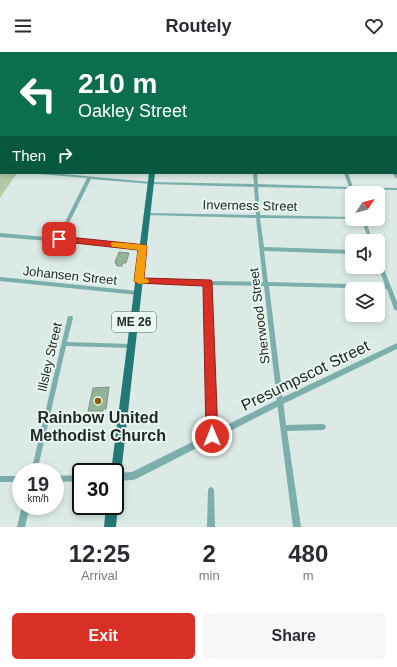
<!DOCTYPE html>
<style>
body{margin:0;font-family:Arial,sans-serif;background:#f7f7f7;color:#2b2b33;height:100vh;display:flex;flex-direction:column;font-size:15px;white-space:nowrap}
*{box-sizing:border-box;margin:0}
p{font-size:13px;color:#7c7c81}
.icon{flex:none;width:22px;height:22px;fill:none;stroke:currentColor;stroke-width:2;stroke-linecap:round;stroke-linejoin:round}
.map{position:relative;height:475px;overflow:hidden}
.sheet{display:flex;flex-direction:column;background:#fff;flex:1}
.sheet>*{flex:none}
.guide{position:absolute;left:0px;top:0px;width:397px;height:122px;box-shadow:0 2px 6px #0003;background:#0b6e4f;color:#fff;overflow:hidden}
.needle{width:26px;rotate:55deg}
.tools{position:absolute;left:345px;top:134px;display:grid;gap:8px}
.tools a{display:grid;place-items:center;width:40px;height:40px;border-radius:6px;background:#fff;box-shadow:0 2px 6px #0003;font-size:20px}
.speed{position:absolute;left:12px;top:411px;display:flex;gap:8px;font-size:20px;font-weight:700;text-align:center}
.speed>*{display:grid;place-content:center;width:52px;height:52px;border-radius:50%;background:#fff;box-shadow:0 2px 6px #0003;line-height:1}
.speed small{font-size:10px;font-weight:400}
.speed .limit{border:2px solid #111;border-radius:6px;background:#fff;color:#111}
.pin{position:absolute;display:grid;place-items:center;width:34px;height:34px;color:#fff;margin:-17px;border-radius:8px;box-shadow:0 2px 6px #0006}
.me{position:absolute;width:44px;margin:-22px;rotate:359deg;stroke-linejoin:round;filter:drop-shadow(0 0 3px #0008)}
.turn{display:flex;align-items:center;gap:14px;height:84px;padding:0 12px;font-size:18px}
.turn .icon{width:52px;height:52px;stroke-width:2.5}
.turn b{display:block;font-size:28px;line-height:34px}
.then{display:flex;align-items:center;height:38px;padding:0 12px;background:#0003;gap:8px;font-size:15px}
.eta{display:flex;justify-content:space-evenly;align-items:center;height:68px;text-align:center}
.eta b{font-size:24px;font-weight:600;line-height:28px}
.cta{display:flex;gap:8px;margin-top:auto;padding:8px 12px}
.cta a{flex:1;height:46px;border-radius:6px;background:#d93025;color:#fff;font-size:16px;font-weight:600;line-height:46px;text-align:center}
.cta a+a{background:#f7f7f7;color:#2b2b33}
header{display:flex;justify-content:space-between;align-items:center;height:52px;padding:0 12px;background:#fff;font-size:18px;font-weight:600}
.map>svg:first-child{display:block}
</style>
<header><svg class="icon" aria-label="menu" viewBox="0 0 24 24"><path d="M4 6h16M4 12h16M4 18h16"/></svg>Routely<svg class="icon" aria-label="heart" viewBox="0 0 24 24"><path d="M12 20l-8-8c-3-5 5-10 8-4 3-6 11-1 8 4z"/></svg></header>
<div class="map">
<svg width="397" height="475" viewBox="0 0 397 475">
<rect width="100%" height="100%" fill="#dceae5"/>
<polygon fill="#b5c7a8" points="0,34 1,121 17,121 0,146"/>
<g fill="#8fb498" stroke="#858f87">
<polygon points="119,200 129,201 126,211 123,211 122,214 117,214 115,210"/>
<polygon points="109,335 106,357 103,357 103,359 88,359 93,336"/>
</g>
<g fill="none" stroke-linecap="round" stroke-linejoin="round">
<g fill="#7caeab" fill-rule="evenodd">
<rect x="10" y="0" width="2" height="1"/>
<rect x="45" y="0" width="2" height="1"/>
<rect x="77" y="0" width="2" height="1"/>
<rect x="109" y="0" width="3" height="1"/>
<polygon points="316,0 319,0 320,1 317,1"/>
<rect x="343" y="0" width="3" height="1"/>
<rect x="0" y="15" width="1" height="3"/>
<rect x="0" y="58" width="1" height="2"/>
<rect x="396" y="69" width="1" height="2"/>
<rect x="0" y="78" width="1" height="3"/>
<rect x="0" y="91" width="1" height="2"/>
<rect x="0" y="116" width="1" height="2"/>
<polygon points="37,121 52,121 151,130 254,132 253,121 257,121 258,132 349,135 344,121 348,121 353,135 397,136 397,138 258,135 260,163 352,165 352,167 354,167 352,167 260,166 264,195 352,198 352,202 264,199 268,230 385,233 378,213 378,205 380,207 397,250 397,259 395,258 394,257 387,237 269,234 286,373 323,372 325,373 326,375 325,377 323,378 287,379 301,475 293,475 277,350 264,234 211,233 215,384 214,386 212,387 210,386 209,384 206,232 139,231 137,229 139,227 206,229 208,228 210,229 263,230 256,166 147,163 145,162 147,161 256,163 254,135 151,132 91,127 61,187 143,193 145,195 143,197 0,185 0,181 57,186 87,126 39,122"/>
<polygon points="392,121 396,121 397,122 397,126 396,126"/>
<polygon points="361,167 365,167 373,189 369,189"/>
<polygon points="0,225 138,239 140,240 141,241 140,242 138,243 0,229"/>
<polygon points="68,264 72,264 73,266 67,290 131,292 133,292 134,294 133,296 131,296 66,294 37,420 31,420"/>
<polygon points="81,423 81,429 55,430 55,424"/>
<rect x="0" y="424" width="21" height="6"/>
<polygon points="211,435 213,436 214,438 215,475 207,475 208,438 209,436"/>
<polygon points="22,454 30,454 25,475 17,475"/>
</g>
<polygon fill="#7caeab" fill-rule="evenodd" points="397,291 397,297 283,352 136,427 133,428 115,429 115,421 132,420 277,348"/>
<g fill="#3f918d" fill-rule="evenodd">
<rect x="0" y="31" width="1" height="2"/>
<rect x="396" y="32" width="1" height="3"/>
</g>
<g fill="#227976" fill-rule="evenodd">
<polygon points="168,0 173,0 168,1"/>
<polygon points="149,121 155,121 120,431 119,435 115,436 115,420 111,420"/>
<polygon points="115,450 118,454 116,475 104,475 106,454 115,454"/>
</g>
</g>
<polygon fill="#d93025" stroke="#8d1f18" points="59,184 146,193 147,195 144,226 211,228 212,230 218,384 216,388 212,390 208,388 206,384 203,234 136,231 134,229 138,198 56,189 55,187 56,185"/>
<polygon fill="#f59e0b" points="112,190 146,193 147,195 144,226 148,227 149,229 148,231 139,232 134,229 138,198 115,195 112,195 111,192"/>
<circle fill="#8f5f0b" stroke="#eaf8f2" stroke-width="1.5" cx="98" cy="349" r="4"/>
<g text-anchor="middle" stroke-width="3.5" stroke-linejoin="round" paint-order="stroke">
<rect fill="#eaf8f2" stroke="#5f6663" stroke-width="1" x="112" y="260" width="44" height="20" rx="3"/>
<g font-size="12" font-weight="bold" fill="#232826">
<text x="134" y="274">ME 26</text>
</g>
<g font-size="13" fill="#232826" stroke="#eaf8f2">
<text transform="translate(250 153) rotate(1)" y="5">Inverness Street</text>
<text transform="translate(70 223) rotate(6)" y="5">Johansen Street</text>
<text transform="translate(259 264) rotate(-97)" y="5">Sherwood Street</text>
<text transform="translate(49 305) rotate(-77)" y="5">Illsley Street</text>
</g>
<g font-size="16" fill="#232826" stroke="#eaf8f2">
<text transform="translate(305 323) rotate(-26)" y="6">Presumpscot Street</text>
</g>
<g font-size="16" font-weight="bold" fill="#232826" stroke="#eaf8f2">
<text x="98" y="371">Rainbow United<tspan x="98" dy="18">Methodist Church</tspan></text>
</g>
</g>
</svg>
<div class="tools">
<a><svg class="needle" viewBox="-14 -14 28 28"><path d="M0-13l5 13h-10z" fill="#e53935"/><path d="M0 13l5-13h-10z" fill="#7c7c81"/></svg></a>
<a><svg class="icon" aria-label="sound" viewBox="0 0 24 24"><path d="M4 9h4l5-4v14l-5-4H4zM17 9q2 3 0 6"/></svg></a>
<a><svg class="icon" aria-label="layers" viewBox="0 0 24 24"><path d="M12 4l9 5-9 5-9-5zM3 14l9 5 9-5"/></svg></a>
</div>
<div class="speed"><div>19<small>km/h</small></div><div class="limit">30</div></div>
<div class="pin" style="left:59px;top:187px;background:#d93025"><svg class="icon" aria-label="arrive" viewBox="0 0 24 24"><path d="M6 21V4h12l-3 4 3 4H6"/></svg></div>
<svg class="me" style="left:212px;top:384px" viewBox="-20 -20 40 40"><circle r="17" fill="#d93025" stroke="#fff" stroke-width="3"/><path d="M0-11L8 9 0 5-8 9z" fill="#fff"/></svg>
<div class="guide">
<div class="turn"><svg class="icon" aria-label="left" viewBox="0 0 24 24"><path d="M17 20v-9H6M10 6l-5 5 5 5"/></svg><div><b>210 m</b>Oakley Street</div></div>
<div class="then">Then<svg class="icon" aria-label="right" viewBox="0 0 24 24"><path d="M7 20v-9h11M14 6l5 5-5 5"/></svg></div>
</div>
</div>
<section class="sheet">
<div class="eta">
<div><b>12:25</b><p>Arrival</p></div>
<div><b>2</b><p>min</p></div>
<div><b>480</b><p>m</p></div>
</div>
<div class="cta"><a>Exit</a><a>Share</a></div>
</section>
